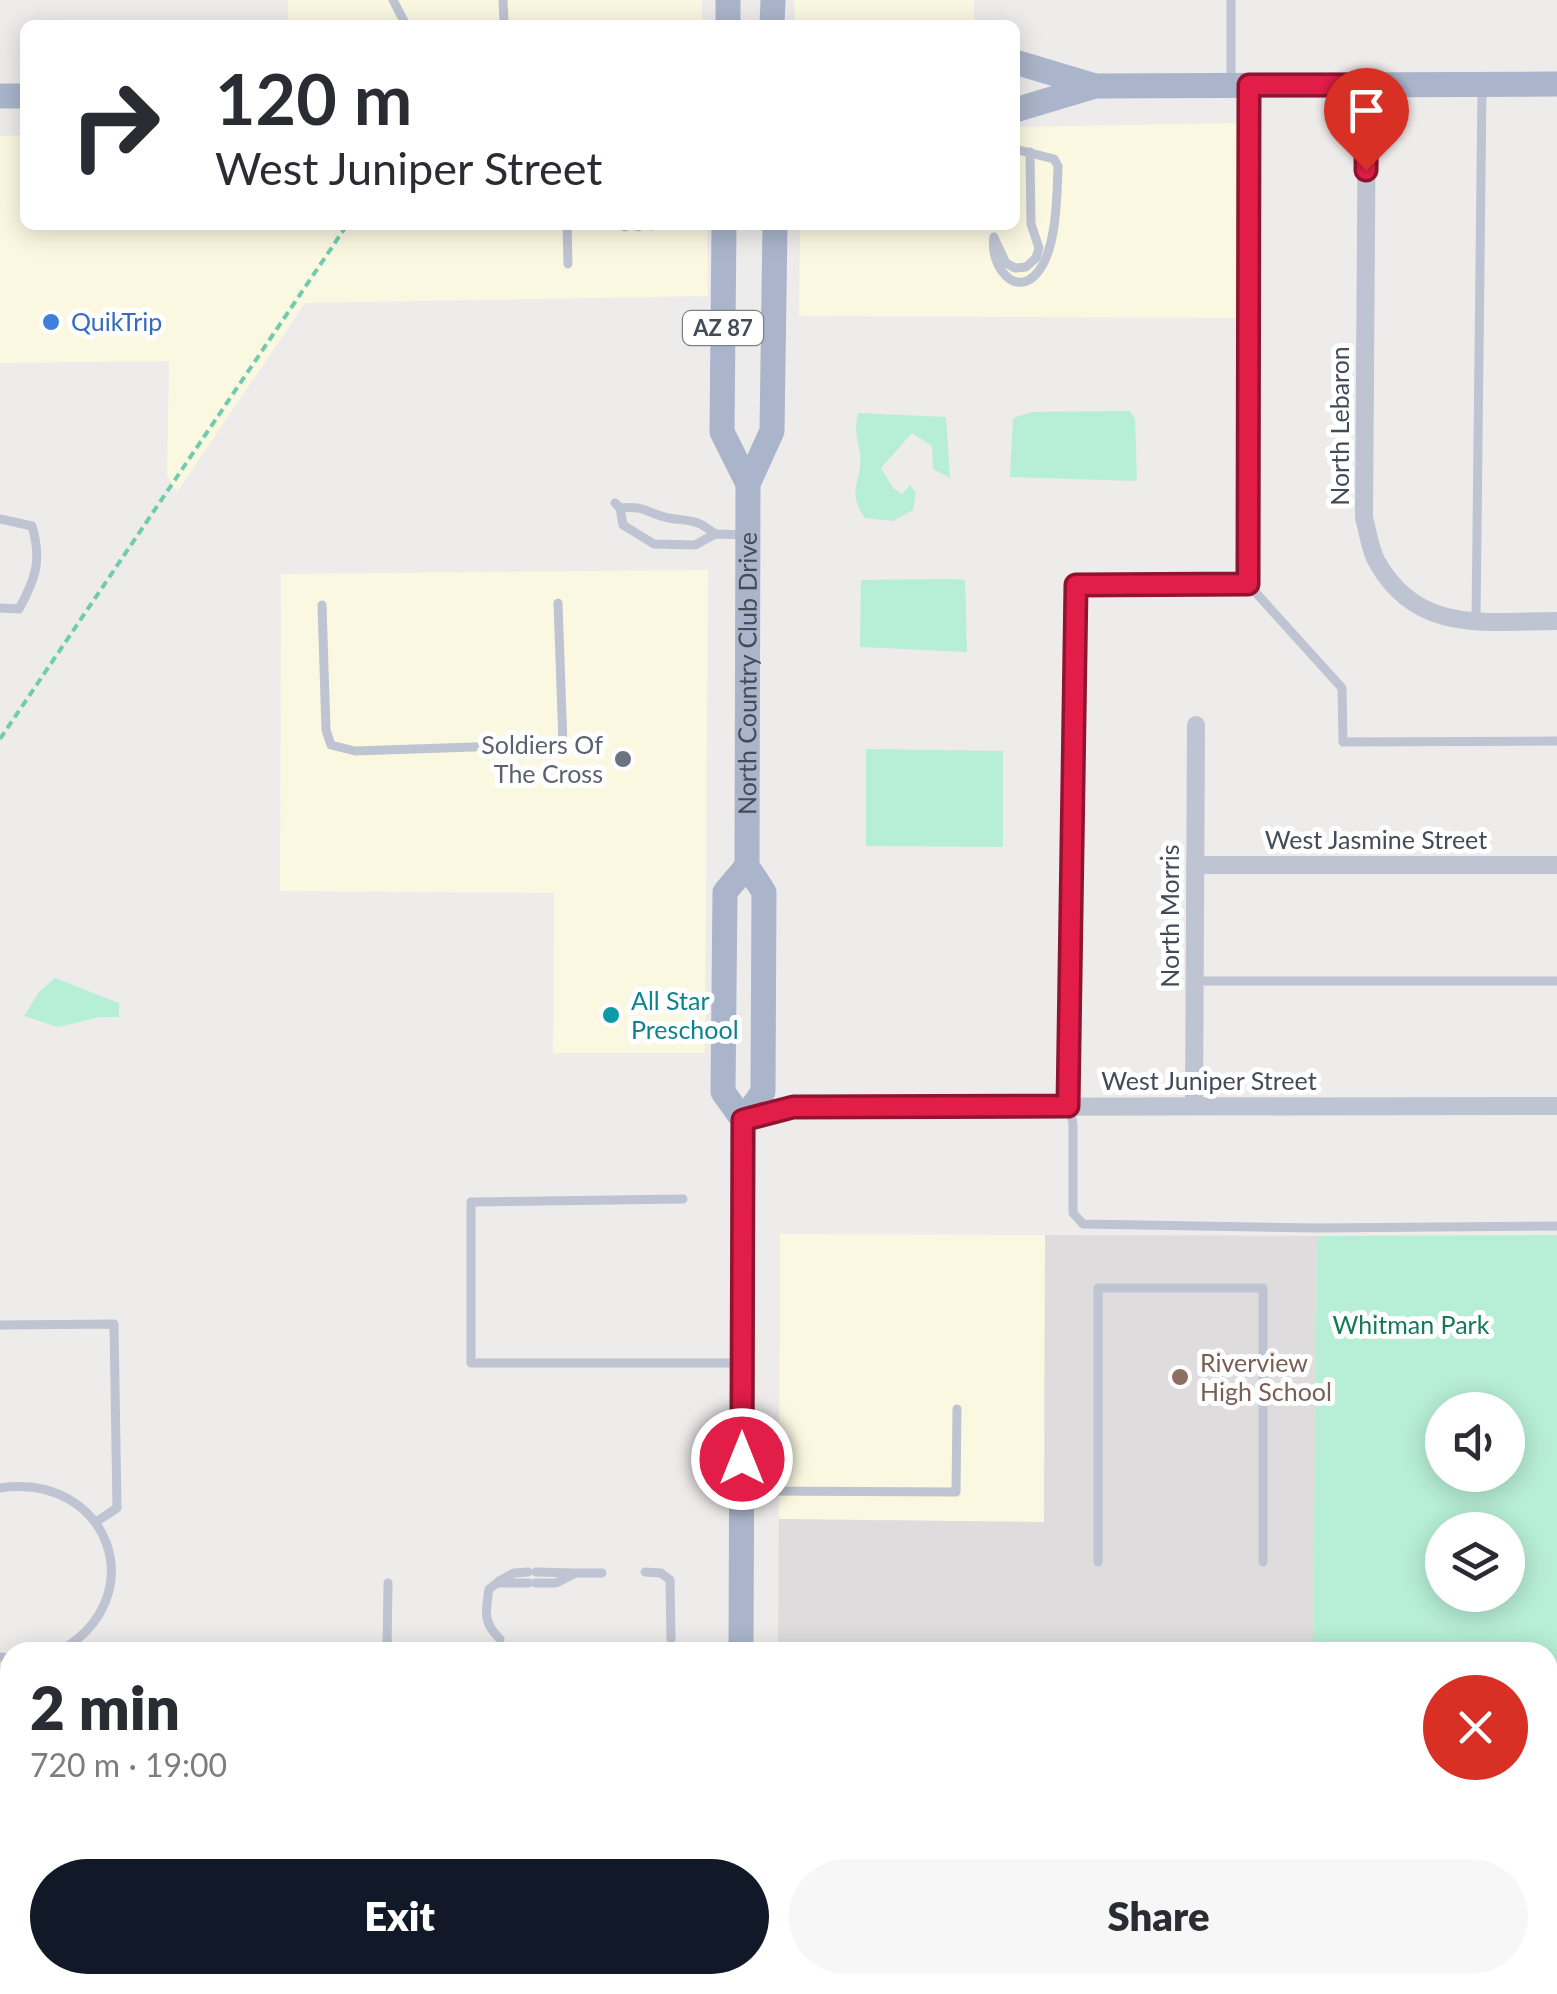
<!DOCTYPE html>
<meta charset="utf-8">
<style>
body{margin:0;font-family:Lato,sans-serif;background:#f7f7f7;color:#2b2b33;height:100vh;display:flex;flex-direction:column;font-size:38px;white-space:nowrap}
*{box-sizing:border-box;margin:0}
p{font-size:32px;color:#7c7c81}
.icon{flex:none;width:55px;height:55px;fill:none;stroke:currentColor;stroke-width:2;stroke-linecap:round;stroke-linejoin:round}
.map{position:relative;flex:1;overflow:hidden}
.sheet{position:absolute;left:0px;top:1642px;width:1558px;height:352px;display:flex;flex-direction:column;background:#fff;border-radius:30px 30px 0 0;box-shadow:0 5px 25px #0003}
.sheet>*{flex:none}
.top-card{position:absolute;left:20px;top:20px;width:1000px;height:210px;border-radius:15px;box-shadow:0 5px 25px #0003;background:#fff;color:#2b2b33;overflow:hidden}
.controls{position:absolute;left:1425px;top:1392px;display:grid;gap:20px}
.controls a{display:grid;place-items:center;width:100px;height:100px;border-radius:50%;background:#fff;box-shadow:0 5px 25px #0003;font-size:50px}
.pin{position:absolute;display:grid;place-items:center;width:85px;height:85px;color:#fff;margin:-102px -42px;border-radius:50% 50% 50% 0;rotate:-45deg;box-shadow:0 0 10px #0007}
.pin .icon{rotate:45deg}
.me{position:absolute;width:110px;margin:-55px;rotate:0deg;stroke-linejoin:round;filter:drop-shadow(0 0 8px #0008)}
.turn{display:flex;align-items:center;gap:35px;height:210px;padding:0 30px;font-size:45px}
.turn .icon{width:130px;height:130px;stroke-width:2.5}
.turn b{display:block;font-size:70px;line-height:85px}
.round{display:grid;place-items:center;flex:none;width:105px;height:105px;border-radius:52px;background:#f7f7f7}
.head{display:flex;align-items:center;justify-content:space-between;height:170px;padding:0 30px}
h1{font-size:60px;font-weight:800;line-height:75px}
.primary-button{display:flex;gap:20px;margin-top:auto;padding:20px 30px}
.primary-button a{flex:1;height:115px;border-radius:60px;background:#111827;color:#fff;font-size:40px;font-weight:800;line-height:115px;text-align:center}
.primary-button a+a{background:#f7f7f7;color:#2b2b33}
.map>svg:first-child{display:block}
</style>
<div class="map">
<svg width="1557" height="1994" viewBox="0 0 1557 1994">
<rect width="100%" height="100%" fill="#eeebeb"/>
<g fill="#fbf8e2">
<rect x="288" y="0" width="414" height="25"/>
<polygon points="794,0 974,0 974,25 799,25 795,20"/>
<polygon points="1238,123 1237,318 799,316 800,225 1015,225 1015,127"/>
<polygon points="25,135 25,225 707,225 708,296 305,303 177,492 167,475 169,361 0,363 0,136"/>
<polygon points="708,570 705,1053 553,1053 554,893 280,891 281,574"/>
<polygon points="780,1234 1045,1235 1044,1522 779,1519"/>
<rect x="451" y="1985" width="249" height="9"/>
</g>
<polygon fill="#dfdcdd" points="1045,1235 1317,1236 1313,1652 778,1652 779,1519 1044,1522"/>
<g fill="#b7eed6" fill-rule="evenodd">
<polygon points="1130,411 1135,419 1137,481 1010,477 1013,418 1032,412"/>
<path d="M858,413L946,417L950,478L933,469L932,446L912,433L881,468L893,488L902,494L910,485L916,493L913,510L893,521L865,518C845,491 863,481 860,454C857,434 854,435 858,413Z"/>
<polygon points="953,579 965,580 967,652 860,647 861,580"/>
<polygon points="866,749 1003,751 1003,847 866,846"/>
<polygon points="55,978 119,1003 119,1017 100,1017 58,1027 24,1016 39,992"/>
<path d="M1557,1235V1807H1548V1652H1313L1317,1236ZM1442,1410H1508V1475H1442ZM1508,1530V1595H1442V1530Z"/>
</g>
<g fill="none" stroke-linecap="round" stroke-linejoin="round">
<polyline stroke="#6fccae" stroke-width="4" stroke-dasharray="8 5" stroke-linecap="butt" points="0,739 347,225"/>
<g stroke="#bec4d1" stroke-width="9">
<polyline points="393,0 406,25"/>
<polyline points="503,0 504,21"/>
<polyline points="1231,0 1231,82"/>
<polyline points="567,225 568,264"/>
<polyline points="651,226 651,225"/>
<polyline points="625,227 625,225"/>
<polyline points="638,227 639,225"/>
<path d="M994,237C989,265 1015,299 1037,273C1057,250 1057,195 1058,166L1054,159L1015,149"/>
<polyline points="995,240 1006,263 1015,268 1026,267 1036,258 1039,248 1031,224 1030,152"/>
<polyline points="615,503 620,508 623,525 654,544 695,545 715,534 747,535"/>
<path d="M620,508C645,505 648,514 669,518C692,522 695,518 715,534"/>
<path d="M0,519L32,526C42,560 36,578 19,609L0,608"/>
<polyline points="1248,584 1249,87"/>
<polyline points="322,605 326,730 331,745 355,751 563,744 558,603"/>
<polyline points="1476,621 1482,87"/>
<polyline points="1557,741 1343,742 1342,688 1248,584 1075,585 1069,1106 1073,1124 1073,1213 1083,1224 1317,1228 1557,1226"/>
<polyline points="1195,981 1557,981"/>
<polyline points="683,1199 471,1202 471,1363 739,1363"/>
<polyline points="0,1325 114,1324 117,1508 96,1522"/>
<path d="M0,1488C110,1472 155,1599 58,1652"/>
<polyline points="744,1491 956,1492 957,1409"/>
<polyline points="1098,1562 1098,1288 1263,1288 1263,1562"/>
<polyline points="536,1572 573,1573"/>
<polyline points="645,1572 661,1573 670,1580 671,1639"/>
<polyline points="499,1581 514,1573 528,1572"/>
<polyline points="536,1583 556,1583 576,1573 602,1573"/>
<path d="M500,1639C482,1622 486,1611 489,1589L497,1583H529"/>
<polyline points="387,1652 388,1583"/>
<polyline points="0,1657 10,1658"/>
<polyline points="1548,1816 1557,1816"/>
<polyline points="802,1994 802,1985"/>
<polyline points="1019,1994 1019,1985"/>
<polyline points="1044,1994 1044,1985"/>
</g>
<g stroke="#bec4d1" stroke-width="18">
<path d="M1367,85L1364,518C1368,532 1370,550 1377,562C1418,635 1486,621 1557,621"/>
<polyline points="1195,865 1557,865"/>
<polyline points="1194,1106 1196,725"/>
<polyline points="743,1120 793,1107 1557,1106"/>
<polyline points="0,1817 10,1817"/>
<polyline points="1548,1926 1557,1926"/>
<polyline points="1161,1985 1161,1994"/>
</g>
<g stroke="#aab5cb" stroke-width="25">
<polyline points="728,25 728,0"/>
<polyline points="772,25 773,0"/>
<polyline points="1015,62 1095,86"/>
<polyline points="0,96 25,96"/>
<polyline points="1015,110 1095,86 1557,84"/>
<polyline points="724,225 722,432 748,484"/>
<path id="s1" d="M743,1120L763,1092L764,892L747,866L748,484L772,431L775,225"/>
<polyline points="741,1652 743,1120 723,1092 725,892 747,866"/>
<polyline points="718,1994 718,1985"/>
<polyline points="758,1994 758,1985"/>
</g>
</g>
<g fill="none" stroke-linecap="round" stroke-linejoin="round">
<g stroke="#92132f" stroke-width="25">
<polyline id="route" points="742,1459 743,1120 793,1107 1068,1106 1076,585 1248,584 1249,85 1367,85 1366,170"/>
</g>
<use href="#route" stroke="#e11d48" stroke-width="18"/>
</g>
<circle fill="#3f7fe0" stroke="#fff" stroke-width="4" cx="51" cy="322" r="10"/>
<circle fill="#6b7280" stroke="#fff" stroke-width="4" cx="623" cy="759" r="10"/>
<circle fill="#0f9aa8" stroke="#fff" stroke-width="4" cx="611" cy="1015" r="10"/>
<circle fill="#8d6e63" stroke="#fff" stroke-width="4" cx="1180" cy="1377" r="10"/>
<g text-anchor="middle" stroke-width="10" stroke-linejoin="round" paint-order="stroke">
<rect fill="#fff" stroke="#7b818a" stroke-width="2.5" x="683" y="311" width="80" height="34" rx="8"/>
<g font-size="22" font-weight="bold" fill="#434b58">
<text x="723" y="336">AZ 87</text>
</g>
<g font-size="25" fill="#366cbe" stroke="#fff" text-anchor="start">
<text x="71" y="331">QuikTrip</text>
</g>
<g font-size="25" fill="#434b58" stroke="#fff">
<text transform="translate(1340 426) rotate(-90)" y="9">North Lebaron</text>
<text dy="9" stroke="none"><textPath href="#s1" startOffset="458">North Country Club Drive</textPath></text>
<text x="1376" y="849">West Jasmine Street</text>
<text transform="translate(1170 916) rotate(-90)" y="9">North Morris</text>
<text x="1209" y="1090">West Juniper Street</text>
</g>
<g font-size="25" fill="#5b616d" stroke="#fff" text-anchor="end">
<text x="603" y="754">Soldiers Of<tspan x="603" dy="29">The Cross</tspan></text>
</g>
<g font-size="25" fill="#0d838f" stroke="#fff" text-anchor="start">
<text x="631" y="1010">All Star<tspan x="631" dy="29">Preschool</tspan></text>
</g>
<g font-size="25" fill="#157958" stroke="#fff">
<text x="1411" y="1334">Whitman Park</text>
</g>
<g font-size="25" fill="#785e54" stroke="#fff" text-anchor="start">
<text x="1200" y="1372">Riverview<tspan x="1200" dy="29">High School</tspan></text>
</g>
</g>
</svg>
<div class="controls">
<a><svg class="icon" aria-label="sound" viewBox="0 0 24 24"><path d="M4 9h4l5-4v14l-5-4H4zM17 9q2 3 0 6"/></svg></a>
<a><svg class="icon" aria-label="layers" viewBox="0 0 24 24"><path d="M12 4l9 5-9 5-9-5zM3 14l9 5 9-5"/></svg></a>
</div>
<div class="pin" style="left:1366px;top:170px;background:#d93025"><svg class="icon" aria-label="arrive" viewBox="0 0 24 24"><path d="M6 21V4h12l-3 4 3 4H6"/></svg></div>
<svg class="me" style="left:742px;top:1459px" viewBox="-20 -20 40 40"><circle r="17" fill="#e11d48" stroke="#fff" stroke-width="3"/><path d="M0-11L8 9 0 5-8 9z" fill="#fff"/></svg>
<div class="top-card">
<div class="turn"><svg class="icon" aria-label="right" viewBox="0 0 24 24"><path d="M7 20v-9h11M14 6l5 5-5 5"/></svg><div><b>120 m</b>West Juniper Street</div></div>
</div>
<section class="sheet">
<div class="head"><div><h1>2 min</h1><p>720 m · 19:00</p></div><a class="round" style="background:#d93025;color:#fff"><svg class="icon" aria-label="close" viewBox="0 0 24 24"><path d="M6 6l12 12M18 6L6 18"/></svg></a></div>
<div class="primary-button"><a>Exit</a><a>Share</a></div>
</section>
</div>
